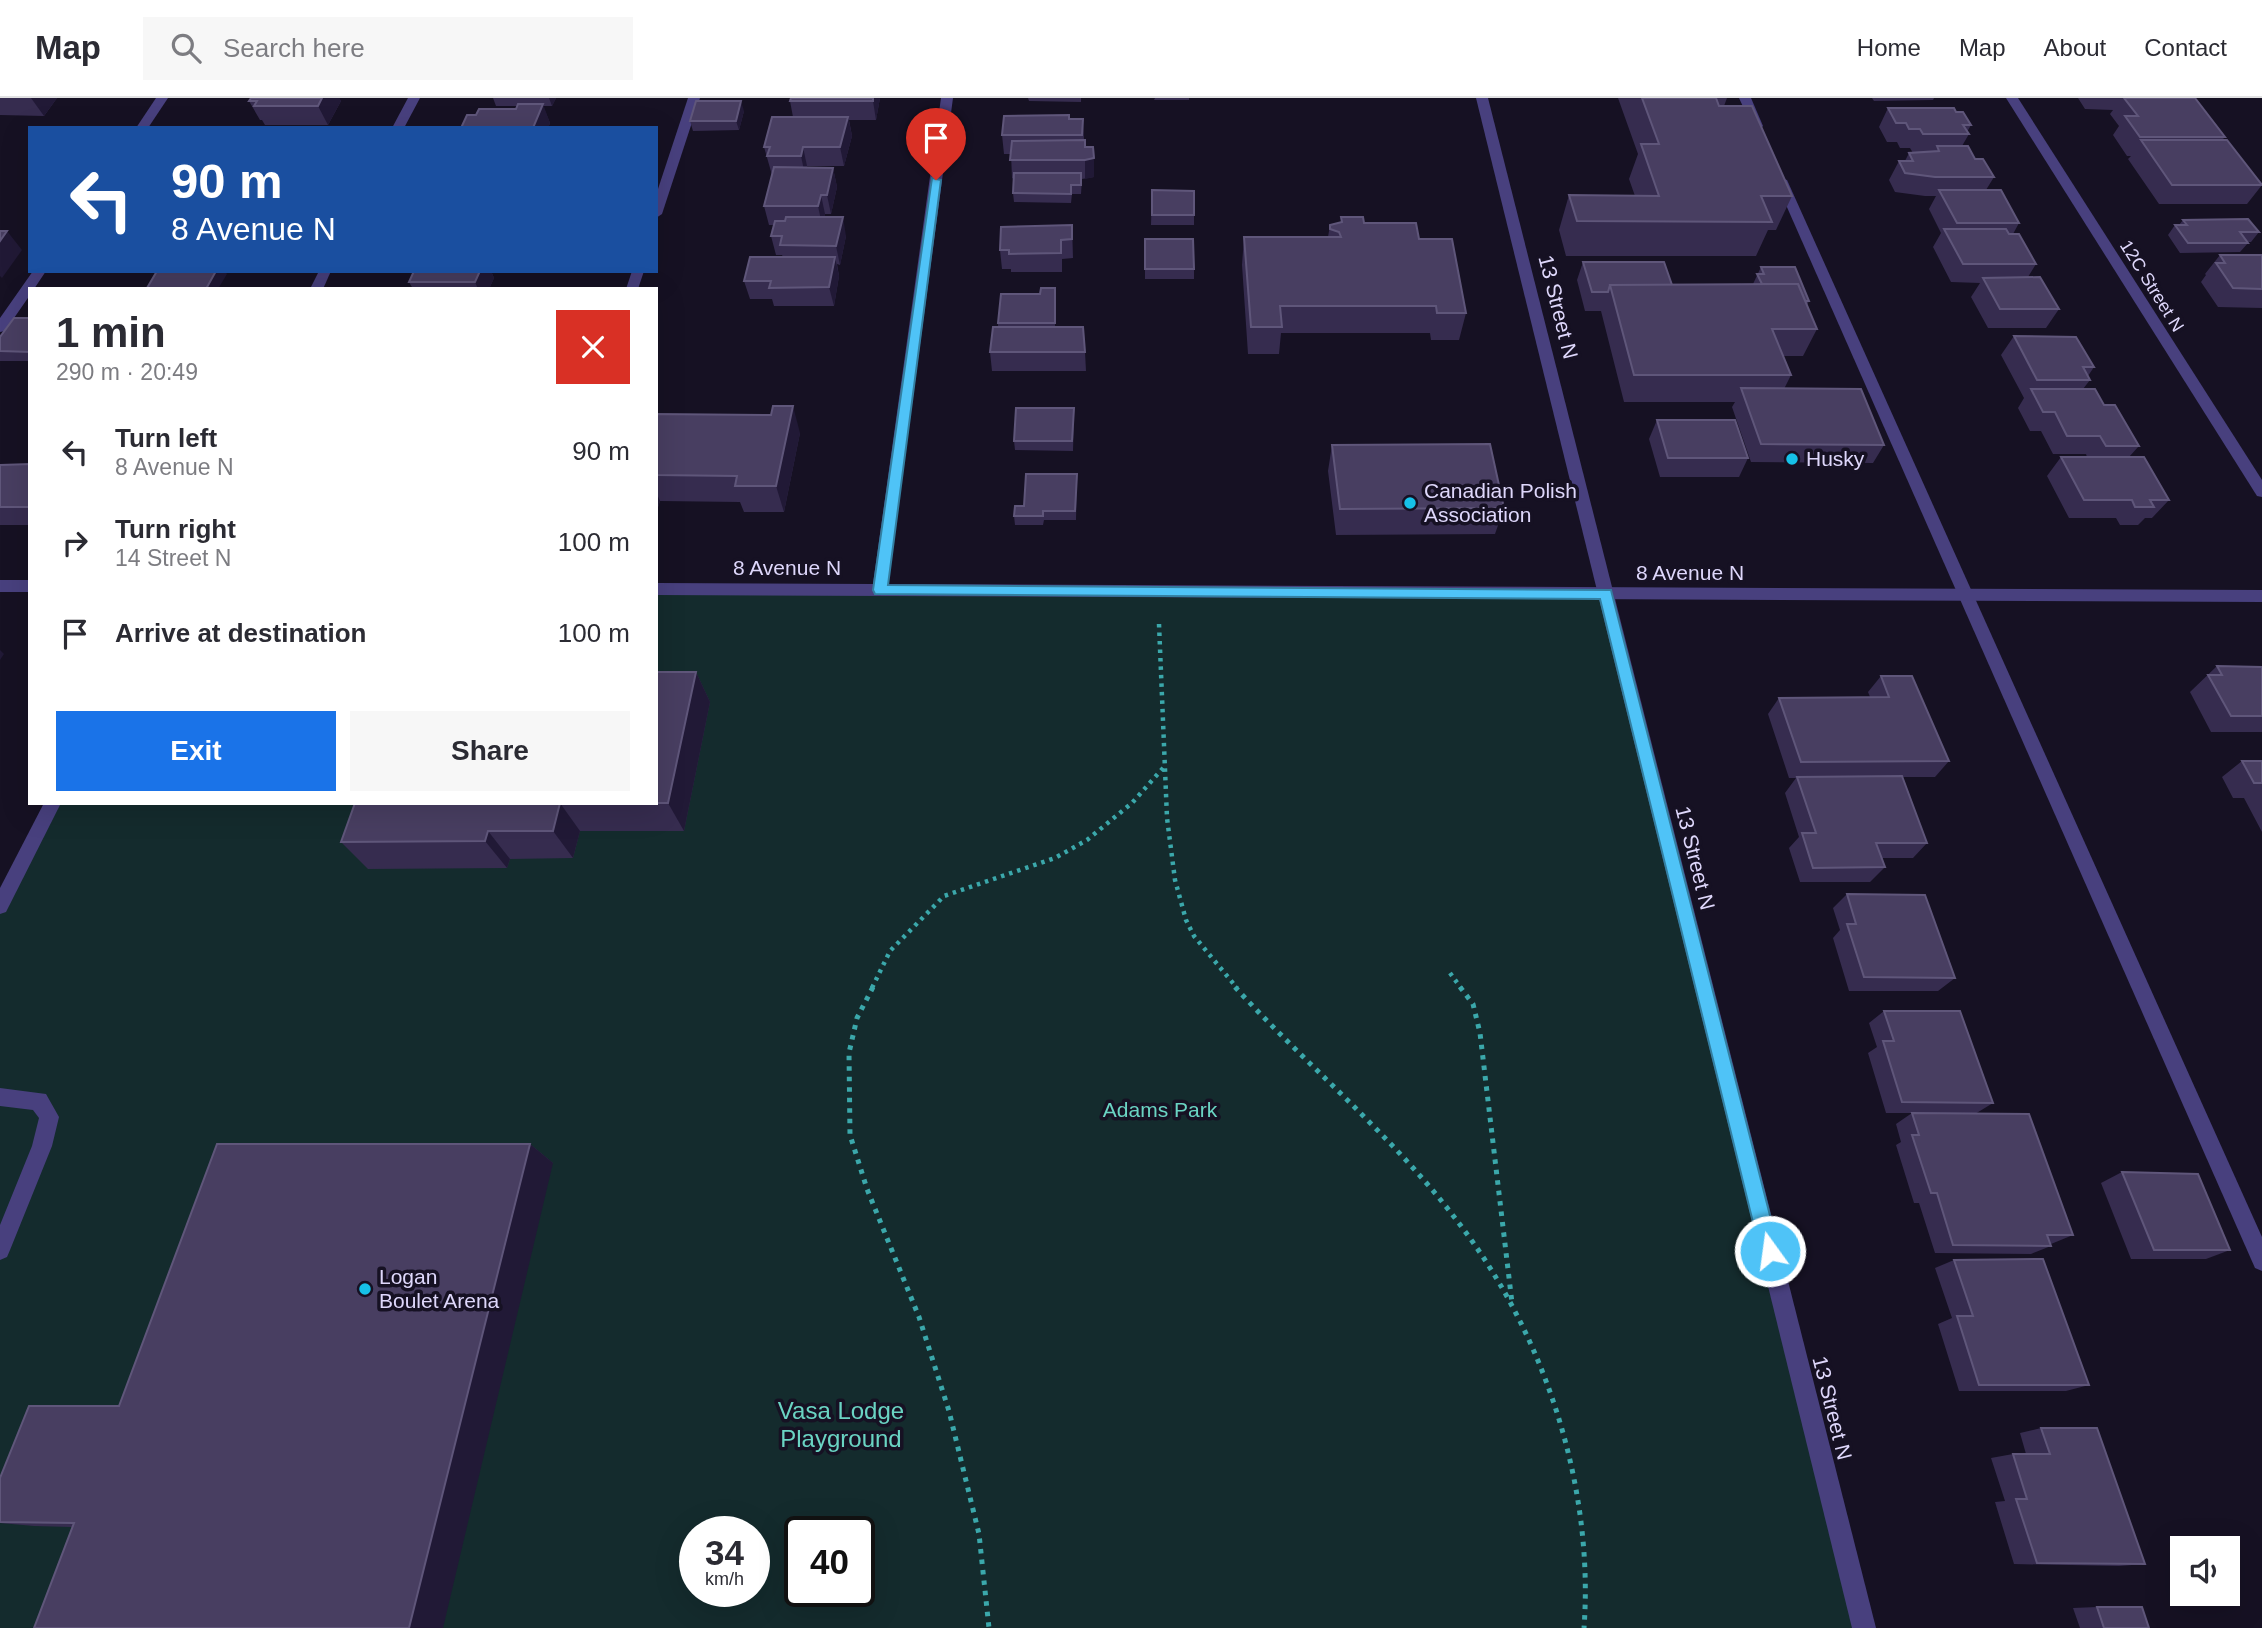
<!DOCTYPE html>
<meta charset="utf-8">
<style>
body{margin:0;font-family:Arial,sans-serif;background:#f7f7f7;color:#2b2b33;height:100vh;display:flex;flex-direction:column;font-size:26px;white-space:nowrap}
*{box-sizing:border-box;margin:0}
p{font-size:23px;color:#7c7c81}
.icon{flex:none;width:38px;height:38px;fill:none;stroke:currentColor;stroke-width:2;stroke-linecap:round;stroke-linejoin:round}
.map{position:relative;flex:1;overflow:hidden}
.sheet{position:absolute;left:28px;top:189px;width:630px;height:518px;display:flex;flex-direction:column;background:#fff;border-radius:0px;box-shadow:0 7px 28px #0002}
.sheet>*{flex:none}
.hud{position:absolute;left:28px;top:28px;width:630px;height:147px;border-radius:0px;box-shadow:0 7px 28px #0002;background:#1a4fa0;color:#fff;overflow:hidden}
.tools{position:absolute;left:2170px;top:1438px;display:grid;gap:14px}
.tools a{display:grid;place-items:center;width:70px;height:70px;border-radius:0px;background:#fff;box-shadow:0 7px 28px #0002;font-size:35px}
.speed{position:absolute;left:679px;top:1418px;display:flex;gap:14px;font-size:35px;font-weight:700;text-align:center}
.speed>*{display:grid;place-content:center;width:91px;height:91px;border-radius:50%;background:#fff;box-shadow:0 7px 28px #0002;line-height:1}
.speed small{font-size:18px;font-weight:400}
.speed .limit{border:4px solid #111;border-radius:10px;background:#fff;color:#111}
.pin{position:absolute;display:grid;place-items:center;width:60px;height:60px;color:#fff;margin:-72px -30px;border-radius:50% 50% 50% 0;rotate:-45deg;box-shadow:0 0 7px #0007}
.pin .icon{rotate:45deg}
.me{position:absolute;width:77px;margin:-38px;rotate:346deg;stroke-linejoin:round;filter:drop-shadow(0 0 5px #0008)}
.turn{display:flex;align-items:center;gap:24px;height:147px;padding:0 28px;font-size:32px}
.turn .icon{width:91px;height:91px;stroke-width:2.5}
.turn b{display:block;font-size:49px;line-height:60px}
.round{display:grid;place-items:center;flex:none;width:74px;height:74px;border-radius:0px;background:#f7f7f7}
.head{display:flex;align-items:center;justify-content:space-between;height:119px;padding:0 28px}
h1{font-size:42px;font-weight:800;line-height:52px}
.primary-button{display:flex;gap:14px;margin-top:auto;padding:14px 28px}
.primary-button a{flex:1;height:80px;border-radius:0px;background:#1a73e8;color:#fff;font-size:28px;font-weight:800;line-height:80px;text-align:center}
.primary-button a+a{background:#f7f7f7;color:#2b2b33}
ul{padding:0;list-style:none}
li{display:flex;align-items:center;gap:21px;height:91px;padding:0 28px}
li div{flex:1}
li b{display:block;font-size:26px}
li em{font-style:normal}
header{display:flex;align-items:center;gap:42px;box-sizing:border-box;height:98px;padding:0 35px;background:#fff;border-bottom:2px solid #e1e1e2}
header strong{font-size:33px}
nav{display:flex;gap:38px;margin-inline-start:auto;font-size:24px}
.search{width:490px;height:63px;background:#f7f7f7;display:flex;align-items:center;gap:18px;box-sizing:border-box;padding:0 24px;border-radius:0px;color:#7c7c81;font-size:26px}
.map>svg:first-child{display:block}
</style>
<header>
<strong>Map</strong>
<div class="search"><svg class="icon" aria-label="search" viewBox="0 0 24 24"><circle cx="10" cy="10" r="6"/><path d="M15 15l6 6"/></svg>Search here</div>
<nav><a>Home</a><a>Map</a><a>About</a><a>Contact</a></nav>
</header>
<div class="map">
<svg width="2262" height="1530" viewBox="0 0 2262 1530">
<rect width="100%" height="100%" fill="#161123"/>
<path fill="#142b2d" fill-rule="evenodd" d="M656,491L1606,495L1864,1530H0V808L53,705H656ZM695,1433H754V1493H695ZM800,1433H859V1493H800Z"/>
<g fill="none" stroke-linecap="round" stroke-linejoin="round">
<g stroke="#3ba8ab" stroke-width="4.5" stroke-dasharray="3.5 5" stroke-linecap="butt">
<polyline points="1159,526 1167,720 1175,782 1186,822 1194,838 1237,890"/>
<polyline points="1450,875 1461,890"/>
<polyline points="872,890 890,853 944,798 1055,760 1087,742 1132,705 1164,669"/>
</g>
<g stroke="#3ba8ab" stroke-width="5" stroke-dasharray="4.5 6" stroke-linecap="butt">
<polyline points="873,889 857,920 849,955 850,1037 867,1091 919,1219 949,1313 979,1436 989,1530"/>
<path d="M1235,889C1310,971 1398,1042 1464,1132C1547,1243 1594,1392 1584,1530"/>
<polyline points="1460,889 1473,906 1480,935 1512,1205"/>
</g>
<g fill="#48407e" fill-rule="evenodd">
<polygon points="156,0 168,0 148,30 136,30"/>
<polygon points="688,0 700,0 662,116 656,120 656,97"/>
<polygon points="1739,0 1751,0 1763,28 1761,30 1753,30"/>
<polygon points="1777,79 1787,82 2262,1139 2262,1173 2255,1170 1775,82"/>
<polygon points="33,173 46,173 34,191 30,191 30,197 5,233 0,234 0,220"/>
<polygon points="632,173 644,173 638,191 626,191"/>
<polygon points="0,990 46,996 59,1019 52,1048 10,1152 7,1159 0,1162 0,1127 32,1048 39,1020 33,1012 0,1008"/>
</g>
<g fill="#48407e" fill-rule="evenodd">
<polygon points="408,0 420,0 404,30 392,30"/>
<polygon points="941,0 953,0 888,486 2262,492 2262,504 656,497 656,485 873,486"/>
<polygon points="2006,0 2018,0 2262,382 2262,399 2257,398"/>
<polygon points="319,173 331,173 323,191 310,191"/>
<rect x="0" y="482" width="30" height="12"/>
<polygon points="44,705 61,705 6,814 0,816 0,790"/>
</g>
<polygon fill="#48407e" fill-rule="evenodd" points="1476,0 1488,0 1876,1530 1852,1530"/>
</g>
<g fill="#362c4f">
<polygon points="0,0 57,0 44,18 0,17"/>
<polygon points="251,0 339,0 341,3 328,27 265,27 262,22 260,22 249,3"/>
<polygon points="493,0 556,0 552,8 543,8 550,25 548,30 461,30 476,17 516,11 517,8 496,8"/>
<polygon points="880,0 876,22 849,22 852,38 844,68 807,68 807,70 833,70 837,89 831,116 825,116 824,119 846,138 840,167 837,166 839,178 834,208 774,208 772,201 750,201 744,183 783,159 782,157 776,157 771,138 774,127 769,127 764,108 772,77 764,49 793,19 790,3"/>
<polygon points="1028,0 1081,0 1081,4 1029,3"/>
<polygon points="1155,0 1189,0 1189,2 1154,2"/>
<polygon points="1618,0 1727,0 1724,8 1792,98 1776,132 1768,132 1756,158 1566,158 1559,132 1569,97 1635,98 1629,81 1638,56"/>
<polygon points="1872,0 1934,0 1933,2 1874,3"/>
<polygon points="2078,0 2195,0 2225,39 2222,42 2262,87 2247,106 2159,106 2128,61 2131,58 2127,58 2113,37 2119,28 2110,16 2113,12 2085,11"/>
<polygon points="1888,10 1956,14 1971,27 1967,34 1969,36 1962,48 1994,79 1986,92 2019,125 2013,136 2036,166 2028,179 2059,211 2046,230 1988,230 1971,199 1980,185 1951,184 1933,149 1941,135 1929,111 1936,98 1925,98 1895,94 1889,82 1899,63 1905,63 1909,55 1913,55 1910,50 1900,50 1897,44 1887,44 1879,29"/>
<polygon points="744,13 739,32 693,33 690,23"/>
<polygon points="1070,21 1083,21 1084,42 1086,49 1093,49 1094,79 1082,81 1081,96 1072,96 1071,105 1014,104 1013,95 1014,81 1012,80 1011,56 1004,56 1002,37"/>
<polygon points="1152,92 1194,117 1194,127 1151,127"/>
<polygon points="1341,119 1419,141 1466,215 1459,242 1431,242 1430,235 1281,235 1279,256 1248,256 1242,167 1244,139 1328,139 1330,127 1341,125"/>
<polygon points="2183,122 2259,134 2251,144 2247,144 2248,145 2240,154 2180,155 2168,137 2175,127 2179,127"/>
<polygon points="1072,127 1073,160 1062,161 1062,174 1011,174 1011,171 1002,171 1000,152"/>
<polygon points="1145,141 1194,171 1194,181 1145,181"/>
<polygon points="2220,157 2262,157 2262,210 2218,209 2201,184 2206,177 2205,176"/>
<polygon points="1583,164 1672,187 1753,186 1761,169 1809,203 1807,207 1817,231 1803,258 1783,258 1791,277 1784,291 1884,347 1873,365 1751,364 1732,309 1735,304 1624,304 1601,213 1585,213 1577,182"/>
<polygon points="414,173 491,173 494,180 489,191 413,191 409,184"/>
<polygon points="1055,190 1055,229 1085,254 1086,273 992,273 990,254 998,229 998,225 1040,196"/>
<polygon points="30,220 30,263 0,263 0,239"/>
<polygon points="2014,238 2094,269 2088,278 2090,282 2083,291 2104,307 2139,348 2129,359 2169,402 2152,420 2145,420 2138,427 2120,427 2116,420 2069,420 2047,378 2061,359 2087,359 2086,356 2053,356 2041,333 2030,333 2018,310 2024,300 2001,257"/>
<polygon points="656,316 800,335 784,414 744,414 740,404 660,403 656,415"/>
<polygon points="1074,320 1073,353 1015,352 1014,343"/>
<polygon points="1657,322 1748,360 1739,379 1660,379 1649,341"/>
<polygon points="1332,347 1504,410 1495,436 1336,437 1328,373"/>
<polygon points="30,366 30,427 0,427 0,367"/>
<polygon points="1077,376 1076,422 1044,422 1043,427 1015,427 1014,418 1024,408"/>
<polygon points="2217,568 2262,569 2262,634 2211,634 2190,594"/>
<polygon points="656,574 696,574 710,604 684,733 580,733 573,760 510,761 507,770 368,771 341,744 355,705 656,705"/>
<polygon points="1881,578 1949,663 1935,679 1902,679 1927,745 1913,760 1882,760 1885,769 1870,784 1800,784 1789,750 1799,739 1785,695 1796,680 1789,680 1768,616 1779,600 1870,599 1868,594"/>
<polygon points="2242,663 2262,663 2262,734 2244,700 2233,700 2222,679"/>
<polygon points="1847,796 1955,880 1938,893 1849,893 1833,840 1840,832 1833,810"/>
<polygon points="1884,913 1993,1005 1975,1016 2073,1137 2051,1146 2051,1148 2031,1156 1935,1155 1919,1105 1914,1105 1896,1047 1901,1044 1896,1026 1912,1015 1886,1015 1868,955 1877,949 1869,925"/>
<polygon points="530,1046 553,1065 72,1429 34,1428 0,1425 0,1380 119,1308"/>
<polygon points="2122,1074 2230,1152 2206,1161 2131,1161 2101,1085"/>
<polygon points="1954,1162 2089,1287 2066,1293 1959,1293 1938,1226 1952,1220 1935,1170"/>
<polygon points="2041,1330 2145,1466 2119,1468 2014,1466 1995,1404 2005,1403 1991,1360 2013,1356 2026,1356 2020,1335"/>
<polygon points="2097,1509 2149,1530 2080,1530 2073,1510"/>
</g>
<g fill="#211936">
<polygon points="31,0 57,0 44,18"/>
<polygon points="322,0 339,0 341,3 328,27 318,8"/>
<polygon points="549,0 556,0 552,8"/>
<polygon points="873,0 880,0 876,22 873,3"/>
<polygon points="741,3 744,13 739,32 736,23"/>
<polygon points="543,6 550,25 548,30 533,30"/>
<polygon points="848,19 852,38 844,68 840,49"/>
<polygon points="803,49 807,68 805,77 801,58"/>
<polygon points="1094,60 1094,79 1085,81 1085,62"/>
<polygon points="833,70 837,89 831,116 827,97"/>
<polygon points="821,97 825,116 822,127 818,108"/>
<polygon points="843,119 846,138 840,167 836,148"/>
<polygon points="7,133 22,152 2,180 0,178 0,143"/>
<polygon points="835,159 839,178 834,208 829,189"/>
<polygon points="216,173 225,173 227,176 218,191 206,191"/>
<polygon points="480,173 491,173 494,180 489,191 478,191 475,184"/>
<polygon points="793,308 800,335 784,414 776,388"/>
<polygon points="656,394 660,403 656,415"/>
<polygon points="0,552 4,556 0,562"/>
<polygon points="696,574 710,604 684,733 668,705"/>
<polygon points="560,705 580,733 573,760 553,733"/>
<polygon points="488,733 510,761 507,770 485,743"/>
<polygon points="530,1046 553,1065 443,1530 409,1530"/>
</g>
<g fill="#483e61" stroke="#5f567a" stroke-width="2">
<polygon points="251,0 322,0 318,8 254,8 257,3 249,3"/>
<polygon points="791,0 873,0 873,3 790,3"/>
<polygon points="1642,0 1716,0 1719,8 1752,8 1792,98 1761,98 1772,124 1577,123 1569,97 1659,98 1641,46 1659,46"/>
<polygon points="2124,0 2195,0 2225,39 2140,39 2125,18 2138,18"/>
<polygon points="696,3 741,3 736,23 690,23"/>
<polygon points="518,6 543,6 533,30 461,30 467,17 476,17 479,11 516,11"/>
<polygon points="1888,10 1954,10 1956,14 1963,14 1971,27 1963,27 1969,36 1923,36 1920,31 1909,31 1906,25 1896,25"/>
<polygon points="1069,17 1069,21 1083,21 1082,37 1002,37 1004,18"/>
<polygon points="772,19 848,19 840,49 803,49 801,58 767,58 770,49 764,49"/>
<polygon points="1085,42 1085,49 1093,49 1094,60 1085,62 1010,62 1012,43"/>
<polygon points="2141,42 2227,42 2262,87 2172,87"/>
<polygon points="1937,48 1968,48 1975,61 1983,61 1994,79 1935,79 1905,75 1899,63 1913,63 1909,55 1939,53"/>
<polygon points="774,69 833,70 827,97 821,97 818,108 764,108"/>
<polygon points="1014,75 1081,75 1081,87 1071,87 1071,96 1013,95"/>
<polygon points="1152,92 1194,93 1194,117 1152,117"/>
<polygon points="1939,92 2001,92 2019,125 1957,125"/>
<polygon points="786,119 843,119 836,148 780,147 782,138 771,138 775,123 785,123"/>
<polygon points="1341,119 1363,119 1364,125 1416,125 1419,141 1452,141 1466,215 1437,215 1436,208 1280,208 1282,229 1251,229 1244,139 1341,139 1339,134 1330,131 1330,127 1342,124"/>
<polygon points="2248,121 2259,134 2240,134 2248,145 2188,145 2175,127 2187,127 2183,122"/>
<polygon points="1072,127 1072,141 1061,142 1061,155 1009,156 1009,152 1000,152 1001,129"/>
<polygon points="1944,131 2006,131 2009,136 2019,136 2036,166 1963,166"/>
<polygon points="0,133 7,133 0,143"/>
<polygon points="1145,141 1193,141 1194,171 1145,171"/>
<polygon points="2220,157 2262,157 2262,191 2233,190 2216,165 2225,165"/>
<polygon points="750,159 835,159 829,189 769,190 771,183 744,183"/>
<polygon points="1583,164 1664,164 1672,187 1610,187 1608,194 1592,194"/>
<polygon points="1761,169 1795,169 1809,203 1805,203 1798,186 1762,186 1757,176 1764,176"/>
<polygon points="157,173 216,173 206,191 147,190"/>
<polygon points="414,173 480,173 475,184 409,184"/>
<polygon points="2040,179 2059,211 2000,211 1983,180"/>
<polygon points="1798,186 1817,231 1772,231 1791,277 1634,277 1610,187"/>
<polygon points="1041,190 1055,190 1055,225 998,225 1001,196 1040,196"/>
<polygon points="14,220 30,220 30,254 0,253 0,239"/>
<polygon points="993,229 1083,229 1085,254 990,254"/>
<polygon points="2014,238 2076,239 2094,269 2083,269 2090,282 2037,282"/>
<polygon points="1741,290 1861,291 1884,347 1761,346"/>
<polygon points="2031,291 2095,291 2104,307 2115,307 2139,348 2106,348 2100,338 2067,338 2055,314 2043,314"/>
<polygon points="773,308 793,308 776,388 735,388 737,378 656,377 656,316 771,317"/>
<polygon points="1016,310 1074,310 1072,343 1014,343"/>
<polygon points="1657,322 1735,322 1748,360 1668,360"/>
<polygon points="1490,346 1504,410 1340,411 1332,347"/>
<polygon points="2061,359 2144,359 2169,402 2150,402 2154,409 2135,409 2132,402 2084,402"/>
<polygon points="30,366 30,409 0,409 0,367"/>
<polygon points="1026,376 1077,376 1075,413 1043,413 1043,418 1014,418 1015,408 1024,408"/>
<polygon points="2217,568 2262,569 2262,618 2231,618 2208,577 2222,577"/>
<polygon points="656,574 696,574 668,705 656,705"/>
<polygon points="1881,578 1912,578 1949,663 1801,664 1779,600 1889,599"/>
<polygon points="2242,663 2262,663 2262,685 2254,685"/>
<polygon points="1902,678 1927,745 1876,745 1885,769 1813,770 1802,735 1816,735 1797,679"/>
<polygon points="355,705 575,705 560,705 553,733 488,733 485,743 341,744"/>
<polygon points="1847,796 1925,797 1955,880 1864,879 1847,826 1856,826"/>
<polygon points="1884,913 1960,913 1993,1005 1902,1004 1883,943 1894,943"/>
<polygon points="1912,1015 2029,1016 2073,1137 2047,1137 2051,1148 1953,1147 1937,1095 1931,1095 1912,1037 1919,1037"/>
<polygon points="217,1046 530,1046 409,1530 34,1530 74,1425 0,1424 0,1380 29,1308 119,1308"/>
<polygon points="2122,1074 2198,1076 2230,1152 2154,1152"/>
<polygon points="2043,1161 2089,1287 1979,1287 1957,1218 1973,1218 1954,1162"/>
<polygon points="2041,1330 2097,1330 2145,1466 2037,1465 2016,1401 2027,1401 2013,1356 2050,1356"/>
<polygon points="2097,1509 2142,1509 2149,1530 2104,1530"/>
</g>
<polygon fill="#4fc3f7" stroke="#337fa1" stroke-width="2" points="932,80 941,82 888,487 1611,492 1779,1153 1776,1160 1770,1163 1763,1160 1760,1153 1600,501 875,496 873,492"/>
<g fill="#16c1e8" stroke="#161123" stroke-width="2.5">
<circle cx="1792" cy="361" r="7"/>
<circle cx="1410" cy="405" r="7"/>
<circle cx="365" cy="1191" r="7"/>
</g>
<g text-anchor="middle" stroke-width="7" stroke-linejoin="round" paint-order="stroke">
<g font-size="18" fill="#ded7fb" stroke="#161123">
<text transform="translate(2152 188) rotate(58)" y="6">12C Street N</text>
</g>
<g font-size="21" fill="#ded7fb" stroke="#161123">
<text transform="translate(1558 209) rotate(76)" y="7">13 Street N</text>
<text x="787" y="477">8 Avenue N</text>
<text x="1690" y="482">8 Avenue N</text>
<text transform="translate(1695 760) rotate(76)" y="7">13 Street N</text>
<text transform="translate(1832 1310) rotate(76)" y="7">13 Street N</text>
</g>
<g font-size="21" fill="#ded7fb" stroke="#161123" text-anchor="start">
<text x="1806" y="368">Husky</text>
<text x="1424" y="400">Canadian Polish<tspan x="1424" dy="24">Association</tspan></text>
<text x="379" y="1186">Logan<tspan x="379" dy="24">Boulet Arena</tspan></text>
</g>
<g font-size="21" fill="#6ad4c3" stroke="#161123">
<text x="1160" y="1019">Adams Park</text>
</g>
<g font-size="24" fill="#6ad4c3" stroke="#161123">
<text x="841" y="1321">Vasa Lodge<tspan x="841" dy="28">Playground</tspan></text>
</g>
</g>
</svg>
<div class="tools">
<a><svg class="icon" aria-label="sound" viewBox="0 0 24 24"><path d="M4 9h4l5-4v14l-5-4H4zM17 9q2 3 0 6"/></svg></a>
</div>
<div class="speed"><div>34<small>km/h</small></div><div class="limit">40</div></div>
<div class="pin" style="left:936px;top:82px;background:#d93025"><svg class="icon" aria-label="arrive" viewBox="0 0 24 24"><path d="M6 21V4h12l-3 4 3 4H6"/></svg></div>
<svg class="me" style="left:1770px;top:1153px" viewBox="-20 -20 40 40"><circle r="17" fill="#4fc3f7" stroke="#fff" stroke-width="3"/><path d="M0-11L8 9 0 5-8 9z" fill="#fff"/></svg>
<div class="hud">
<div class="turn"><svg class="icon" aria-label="left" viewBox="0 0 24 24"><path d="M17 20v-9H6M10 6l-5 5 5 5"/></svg><div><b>90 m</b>8 Avenue N</div></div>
</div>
<section class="sheet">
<div class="head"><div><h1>1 min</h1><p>290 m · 20:49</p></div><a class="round" style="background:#d93025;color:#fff"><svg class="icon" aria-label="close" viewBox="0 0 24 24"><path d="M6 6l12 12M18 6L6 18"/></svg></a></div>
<ul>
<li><svg class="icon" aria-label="left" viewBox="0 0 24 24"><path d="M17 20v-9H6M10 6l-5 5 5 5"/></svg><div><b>Turn left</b><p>8 Avenue N</p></div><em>90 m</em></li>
<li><svg class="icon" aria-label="right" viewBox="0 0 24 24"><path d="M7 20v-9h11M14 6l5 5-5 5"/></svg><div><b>Turn right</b><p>14 Street N</p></div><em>100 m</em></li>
<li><svg class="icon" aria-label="arrive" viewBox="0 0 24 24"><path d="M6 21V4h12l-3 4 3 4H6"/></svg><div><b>Arrive at destination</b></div><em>100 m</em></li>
</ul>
<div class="primary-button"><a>Exit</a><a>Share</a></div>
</section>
</div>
